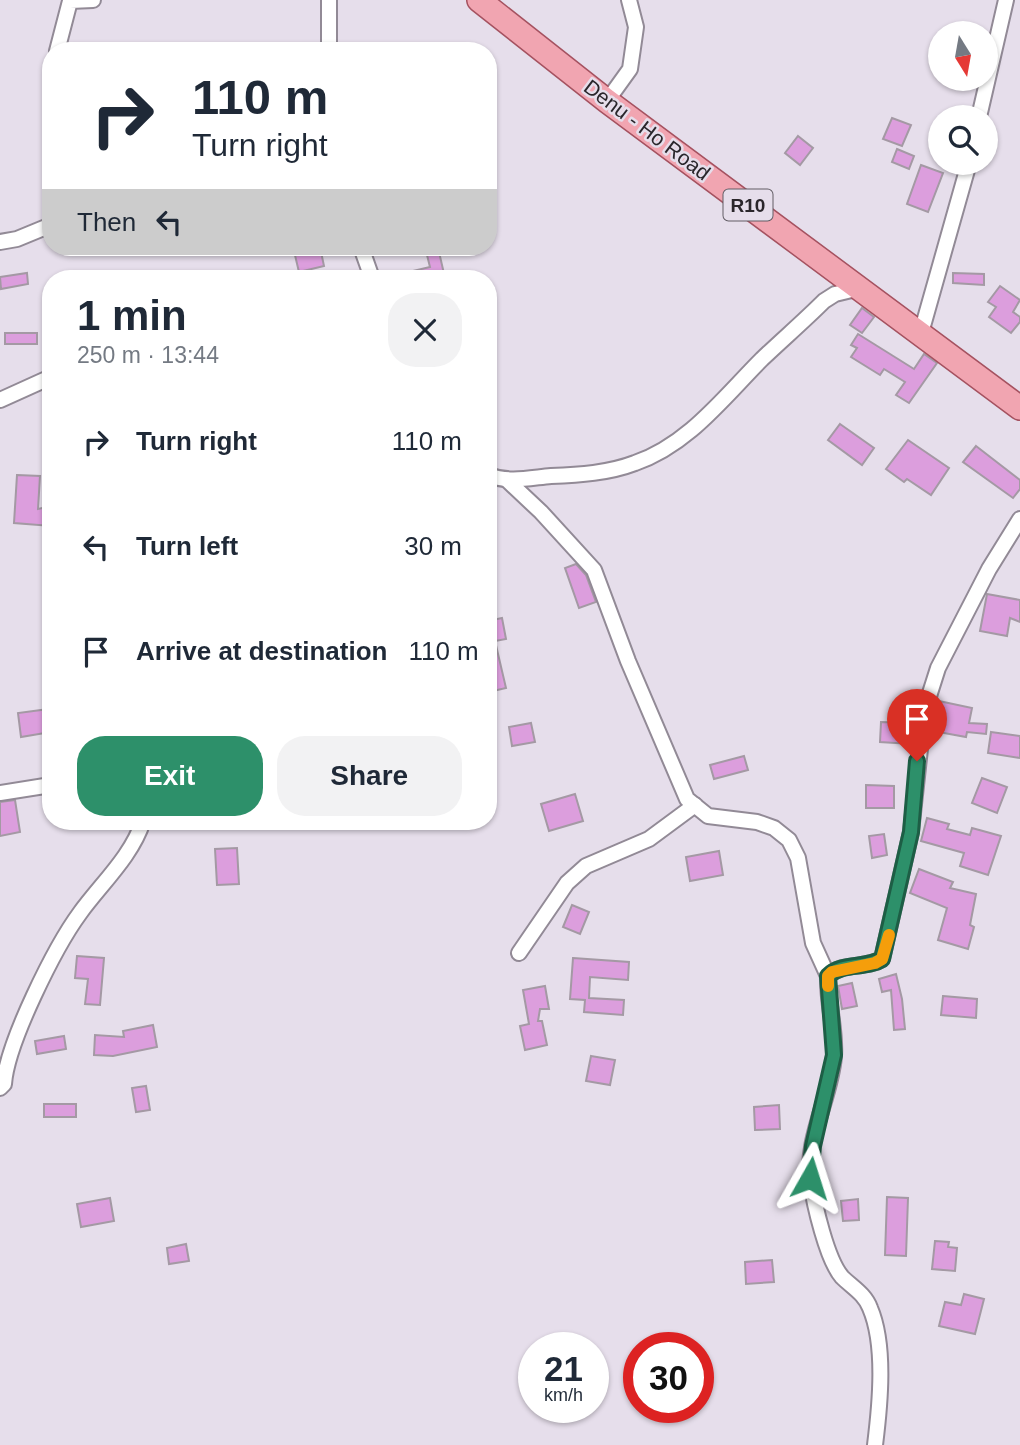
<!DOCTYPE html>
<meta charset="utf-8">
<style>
body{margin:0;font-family:Arial,sans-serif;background:#f2f2f3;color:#1f2937;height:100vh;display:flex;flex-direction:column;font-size:26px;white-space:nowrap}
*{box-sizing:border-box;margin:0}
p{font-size:23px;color:#747a83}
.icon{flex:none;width:38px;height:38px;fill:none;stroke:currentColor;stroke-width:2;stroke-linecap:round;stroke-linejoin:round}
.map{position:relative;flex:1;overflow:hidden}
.drawer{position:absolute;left:42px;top:270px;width:455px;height:560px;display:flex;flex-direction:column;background:#fff;border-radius:28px;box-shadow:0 2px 5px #0004}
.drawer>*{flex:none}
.banner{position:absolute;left:42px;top:42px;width:455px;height:214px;border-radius:28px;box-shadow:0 2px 5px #0004;background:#fff;color:#1f2937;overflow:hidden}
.needle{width:46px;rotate:169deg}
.tools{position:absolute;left:928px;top:21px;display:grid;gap:14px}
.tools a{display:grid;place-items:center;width:70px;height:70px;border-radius:50%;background:#fff;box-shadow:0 2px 5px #0004;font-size:35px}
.speed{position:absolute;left:518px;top:1332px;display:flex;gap:14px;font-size:35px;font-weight:700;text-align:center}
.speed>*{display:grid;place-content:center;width:91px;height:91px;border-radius:50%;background:#fff;box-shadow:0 2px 5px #0004;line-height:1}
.speed small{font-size:18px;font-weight:400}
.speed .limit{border:10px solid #d22;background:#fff;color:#111}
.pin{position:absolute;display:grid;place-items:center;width:60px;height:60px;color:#fff;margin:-72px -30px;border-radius:50% 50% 50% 0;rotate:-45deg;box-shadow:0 0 7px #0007}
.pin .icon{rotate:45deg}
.me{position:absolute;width:77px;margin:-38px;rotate:6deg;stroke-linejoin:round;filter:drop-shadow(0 0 5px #0008)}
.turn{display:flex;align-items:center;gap:24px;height:147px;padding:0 35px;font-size:32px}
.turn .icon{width:91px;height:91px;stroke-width:2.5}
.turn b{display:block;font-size:49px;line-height:60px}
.then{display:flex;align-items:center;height:66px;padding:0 35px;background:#0003;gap:14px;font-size:26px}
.round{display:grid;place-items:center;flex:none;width:74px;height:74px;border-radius:28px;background:#f2f2f3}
.summary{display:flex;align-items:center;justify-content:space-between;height:119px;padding:0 35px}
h1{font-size:42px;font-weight:700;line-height:52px}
.primary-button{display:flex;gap:14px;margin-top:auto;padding:14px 35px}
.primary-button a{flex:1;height:80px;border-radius:28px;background:#2d906a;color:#fff;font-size:28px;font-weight:700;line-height:80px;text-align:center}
.primary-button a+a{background:#f2f2f3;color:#1f2937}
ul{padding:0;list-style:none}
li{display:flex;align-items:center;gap:21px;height:105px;padding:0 35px}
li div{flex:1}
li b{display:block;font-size:26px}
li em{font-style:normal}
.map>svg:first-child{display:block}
</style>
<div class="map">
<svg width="1020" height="1445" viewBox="0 0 1020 1445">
<rect width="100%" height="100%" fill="#e6deeb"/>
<g fill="#dc9edd" stroke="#a499a4" stroke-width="2">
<polygon points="892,118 911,125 902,146 883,139"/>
<polygon points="798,136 813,148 800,165 785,153"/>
<polygon points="897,149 914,156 909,169 892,162"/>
<polygon points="921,165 943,173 928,212 907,204"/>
<polygon points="312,247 320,247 324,266 299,272 294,251"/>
<polygon points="439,252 445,278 400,278 400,274 430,267 427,255"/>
<polygon points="27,273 28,284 1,289 0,277"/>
<polygon points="953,273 984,274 984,285 953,283"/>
<polygon points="1000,286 1020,300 1013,312 1020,317 1020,322 1011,333 989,317 996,307 988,302"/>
<polygon points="862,308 874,317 862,333 850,325"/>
<rect x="5" y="333" width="32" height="11"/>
<polygon points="858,334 914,369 924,354 937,363 909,403 896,395 905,382 884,369 880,375 851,357 857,348 851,345"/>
<polygon points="840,424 874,448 862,465 828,440"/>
<polygon points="908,440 949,468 931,495 907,479 904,482 886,469"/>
<polygon points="976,446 1020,480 1020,489 1013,498 963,462"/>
<polygon points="17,475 40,476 38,509 51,506 51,526 14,523"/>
<polygon points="576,564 586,575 596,602 579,608 565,568"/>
<polygon points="987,594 1020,600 1020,622 1010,618 1007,636 980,631"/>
<polygon points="502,618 506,639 495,641 506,688 493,691 488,668 488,621"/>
<polygon points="939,701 972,708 969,723 987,724 986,734 967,732 966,737 933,731"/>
<polygon points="49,709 51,732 21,737 18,713"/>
<polygon points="881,722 912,723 911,744 880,742"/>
<polygon points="531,723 535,742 512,746 509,727"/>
<polygon points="991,732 1020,736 1020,758 988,753"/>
<polygon points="744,756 748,770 714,779 710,765"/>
<polygon points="982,778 1007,787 997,813 972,803"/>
<polygon points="866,785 894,786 894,808 866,808"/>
<polygon points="575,794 583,821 549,831 541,804"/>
<polygon points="15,800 20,832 0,836 0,802"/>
<polygon points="927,818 949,824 947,829 970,835 972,828 1001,836 988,875 960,866 964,853 921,841"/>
<polygon points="884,834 887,855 872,858 869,836"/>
<polygon points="237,848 239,884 217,885 215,849"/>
<polygon points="719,851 723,875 690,881 686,857"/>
<polygon points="919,869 953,882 950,888 976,894 970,925 974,927 968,949 938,940 947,908 910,893"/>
<polygon points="572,905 589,912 580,934 563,927"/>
<polygon points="77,956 104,958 100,1005 85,1004 88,979 75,978"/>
<polygon points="573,958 629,962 628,980 590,977 589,998 624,1000 623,1015 584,1012 585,1000 570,999"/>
<polygon points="896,974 902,999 905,1029 894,1030 891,990 882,992 879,979"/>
<polygon points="852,983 857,1006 842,1009 838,986"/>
<polygon points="545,986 549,1009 540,1009 538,1021 542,1021 547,1045 525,1050 520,1026 529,1024 523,990"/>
<polygon points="943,996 977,999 976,1018 941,1015"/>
<polygon points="153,1025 157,1047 113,1056 94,1055 95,1035 124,1037 123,1031"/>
<polygon points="64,1036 66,1049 37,1054 35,1041"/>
<polygon points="591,1056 615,1060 610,1085 586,1081"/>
<polygon points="146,1086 150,1110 136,1112 132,1088"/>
<rect x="44" y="1104" width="32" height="13"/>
<polygon points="779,1105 780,1129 755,1130 754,1107"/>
<polygon points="887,1197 908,1198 906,1256 885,1255"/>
<polygon points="110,1198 114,1221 81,1227 77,1204"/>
<polygon points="858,1199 859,1220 843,1221 841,1201"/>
<polygon points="935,1241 949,1242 948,1247 957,1248 955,1271 932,1269"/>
<polygon points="186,1244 189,1261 169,1264 167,1248"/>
<polygon points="772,1260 774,1282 746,1284 745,1262"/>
<polygon points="964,1294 984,1299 975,1334 939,1326 945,1302 961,1305"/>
</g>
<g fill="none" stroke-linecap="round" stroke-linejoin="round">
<g stroke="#928a96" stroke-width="18">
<g id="street">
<polyline points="57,51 70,1 93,0"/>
<polyline points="329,51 329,0"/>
<polyline points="607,101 630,69 636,27 629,0"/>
<polyline points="979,117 1006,0"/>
<polyline points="0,242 17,239 51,225"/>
<polyline points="361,247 372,278"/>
<polyline points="921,333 969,163"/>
<polyline points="0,400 51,377"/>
<path d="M488,475C509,483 529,478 551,476C579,475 609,473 635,463C688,445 724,397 762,359C783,339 804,321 824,301L835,294L860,288"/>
<polyline points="507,480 541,512 594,570 628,661 687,799 708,816 757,822 774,828 789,840 798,858 813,943 828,976"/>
<polyline points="0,793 51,785"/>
<polyline points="519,953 567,883 586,866 649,839 695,805"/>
<path d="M0,1088L4,1084C7,1043 55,947 80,913C101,884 132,856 143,821"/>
<path d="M875,1445C880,1405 886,1345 870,1308C865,1294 852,1287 842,1277C827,1260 814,1204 811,1181C805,1138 831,1097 834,1056C836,1029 827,1003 828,976C842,962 866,969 882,959L911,832L924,712L938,668L989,569L1020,519"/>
</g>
</g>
<g stroke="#a55260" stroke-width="26">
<polyline id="primary" points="479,0 607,101 1020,408"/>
</g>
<use href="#street" stroke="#fff" stroke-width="14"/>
<use href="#primary" stroke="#f1a5b1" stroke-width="23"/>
</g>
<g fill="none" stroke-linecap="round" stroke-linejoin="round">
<g stroke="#1d5e45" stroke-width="18">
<path id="route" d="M810,1178L813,1146L834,1055L828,976C842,962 866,969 882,959L911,832L917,761"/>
</g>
<use href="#route" stroke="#2d906a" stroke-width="12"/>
<polyline stroke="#f59e0b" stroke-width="12" points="828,986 828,976 832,972 875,963 882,959 889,935"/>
</g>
<g text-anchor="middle" stroke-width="5" stroke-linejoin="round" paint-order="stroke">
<rect fill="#e6deeb" stroke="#625d65" stroke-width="2" x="723.5" y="189.5" width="49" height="31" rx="5"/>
<g font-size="19" font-weight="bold" fill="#2a262b">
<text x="748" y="212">R10</text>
</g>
<g font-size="21" fill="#2a262b" stroke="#e6deeb">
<text transform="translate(647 130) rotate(37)" y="7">Denu - Ho Road</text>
</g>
</g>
</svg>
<div class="tools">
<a><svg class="needle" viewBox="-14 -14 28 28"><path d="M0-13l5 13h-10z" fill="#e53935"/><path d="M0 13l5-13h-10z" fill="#747a83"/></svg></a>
<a><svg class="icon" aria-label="search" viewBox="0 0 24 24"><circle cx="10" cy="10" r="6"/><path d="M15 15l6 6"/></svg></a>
</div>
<div class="speed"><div>21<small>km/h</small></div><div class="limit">30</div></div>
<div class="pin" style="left:917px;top:761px;background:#d93025"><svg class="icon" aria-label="arrive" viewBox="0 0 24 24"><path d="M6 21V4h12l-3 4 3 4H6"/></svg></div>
<svg class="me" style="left:810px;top:1178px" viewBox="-20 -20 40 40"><path d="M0-17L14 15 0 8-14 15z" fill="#2d906a" stroke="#fff" stroke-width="4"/></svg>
<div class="banner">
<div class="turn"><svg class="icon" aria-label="right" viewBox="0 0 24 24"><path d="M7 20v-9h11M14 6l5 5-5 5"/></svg><div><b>110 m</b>Turn right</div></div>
<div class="then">Then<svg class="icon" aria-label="left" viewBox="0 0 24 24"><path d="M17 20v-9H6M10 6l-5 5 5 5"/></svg></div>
</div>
<section class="drawer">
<div class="summary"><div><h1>1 min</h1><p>250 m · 13:44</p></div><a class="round"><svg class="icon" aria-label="close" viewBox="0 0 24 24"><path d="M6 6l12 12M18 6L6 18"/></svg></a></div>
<ul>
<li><svg class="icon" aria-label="right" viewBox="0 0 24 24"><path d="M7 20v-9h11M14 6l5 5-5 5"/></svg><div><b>Turn right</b></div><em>110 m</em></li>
<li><svg class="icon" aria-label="left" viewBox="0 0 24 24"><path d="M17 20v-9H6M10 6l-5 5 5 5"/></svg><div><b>Turn left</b></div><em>30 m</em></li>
<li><svg class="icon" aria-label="arrive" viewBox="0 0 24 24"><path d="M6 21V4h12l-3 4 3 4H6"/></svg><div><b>Arrive at destination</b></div><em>110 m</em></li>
</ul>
<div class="primary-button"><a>Exit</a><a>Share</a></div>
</section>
</div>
